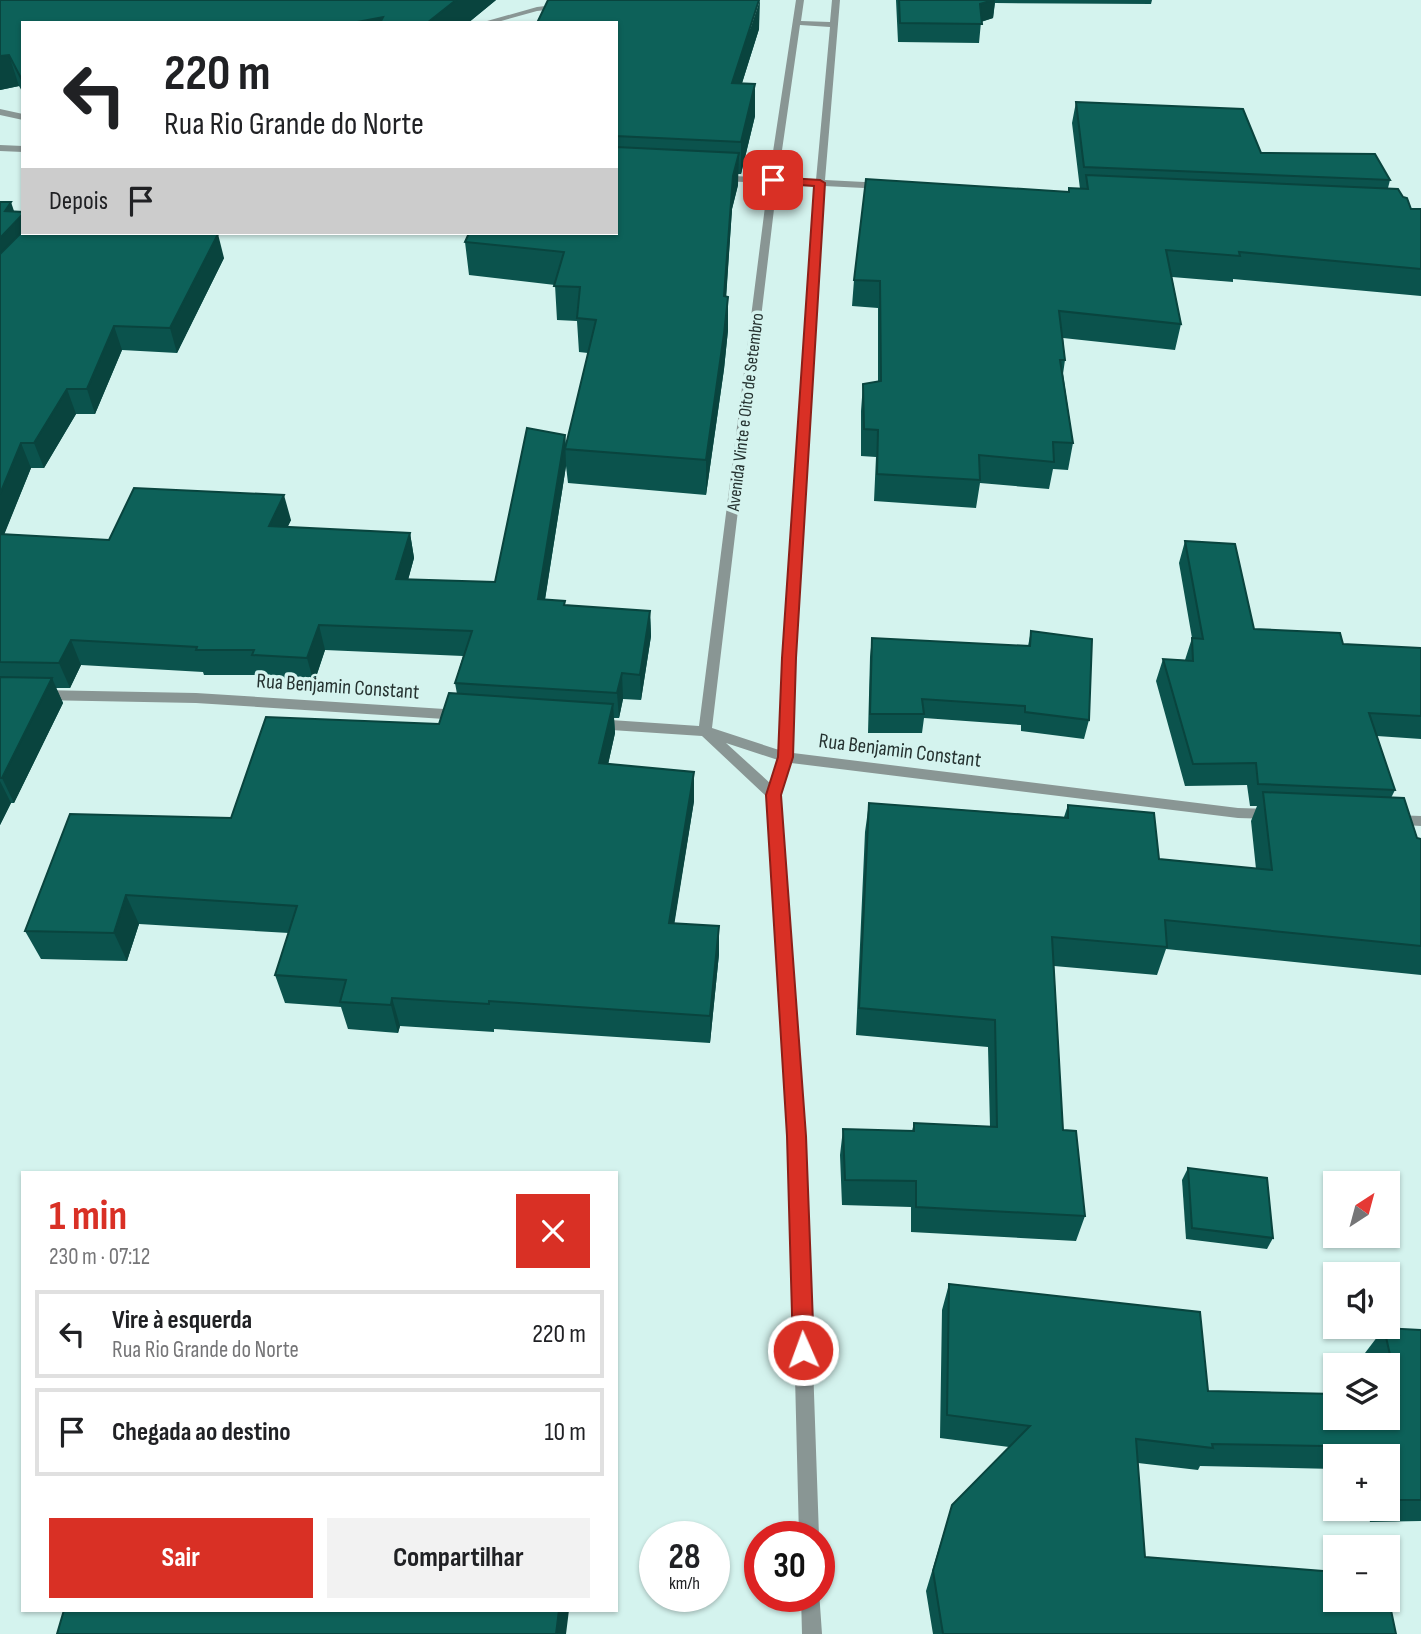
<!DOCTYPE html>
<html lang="pt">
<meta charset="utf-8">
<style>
body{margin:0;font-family:"Sofia Sans Condensed",sans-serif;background:#f2f2f2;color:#202124;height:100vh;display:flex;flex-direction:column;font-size:26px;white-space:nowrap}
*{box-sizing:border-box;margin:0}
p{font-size:23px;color:#757577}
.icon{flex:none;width:38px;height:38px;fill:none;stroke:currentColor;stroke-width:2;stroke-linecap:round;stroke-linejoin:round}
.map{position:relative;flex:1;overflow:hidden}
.sheet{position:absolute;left:21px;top:1171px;width:597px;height:441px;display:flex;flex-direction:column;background:#fff;border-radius:0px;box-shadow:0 2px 5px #0004}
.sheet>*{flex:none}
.hud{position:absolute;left:21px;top:21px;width:597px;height:214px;border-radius:0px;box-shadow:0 2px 5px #0004;background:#fff;color:#202124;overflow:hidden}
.needle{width:46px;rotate:36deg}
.buttons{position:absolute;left:1323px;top:1171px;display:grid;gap:14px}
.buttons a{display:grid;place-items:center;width:77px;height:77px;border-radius:0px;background:#fff;box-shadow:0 2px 5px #0004;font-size:35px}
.speed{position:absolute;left:639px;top:1521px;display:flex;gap:14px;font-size:35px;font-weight:700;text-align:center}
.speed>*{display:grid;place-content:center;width:91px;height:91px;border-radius:50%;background:#fff;box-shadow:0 2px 5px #0004;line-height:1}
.speed small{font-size:18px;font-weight:400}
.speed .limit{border:10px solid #d22;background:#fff;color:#111}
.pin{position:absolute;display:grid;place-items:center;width:60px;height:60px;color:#fff;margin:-30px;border-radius:14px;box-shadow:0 4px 10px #0006}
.me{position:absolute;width:77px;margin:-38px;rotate:358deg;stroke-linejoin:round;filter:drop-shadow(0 0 5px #0008)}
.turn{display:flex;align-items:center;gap:24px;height:147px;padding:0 28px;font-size:32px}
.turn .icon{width:91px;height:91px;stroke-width:2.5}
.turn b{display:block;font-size:49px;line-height:60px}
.then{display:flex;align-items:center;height:66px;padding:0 28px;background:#0003;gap:14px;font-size:26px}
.round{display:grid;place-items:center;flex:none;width:74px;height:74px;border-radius:0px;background:#f2f2f2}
.summary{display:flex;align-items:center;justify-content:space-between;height:119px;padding:0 28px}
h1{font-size:42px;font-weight:700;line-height:52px;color:#d93025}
.cta{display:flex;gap:14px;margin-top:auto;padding:14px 28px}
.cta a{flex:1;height:80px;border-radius:0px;background:#d93025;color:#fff;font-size:28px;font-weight:700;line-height:80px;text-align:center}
.cta a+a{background:#f2f2f2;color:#202124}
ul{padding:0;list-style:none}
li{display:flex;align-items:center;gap:21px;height:88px;margin:0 14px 10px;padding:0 14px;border:4px solid #e0e0e0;border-radius:0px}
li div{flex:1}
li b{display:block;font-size:26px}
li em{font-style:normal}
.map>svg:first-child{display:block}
</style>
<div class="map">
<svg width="1421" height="1634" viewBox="0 0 1421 1634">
<rect width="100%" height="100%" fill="#d4f3ee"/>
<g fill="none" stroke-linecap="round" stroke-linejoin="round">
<g fill="#899694" fill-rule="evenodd">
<polygon points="562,4 566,6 565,8 537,11 494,23 480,23 537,7"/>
<polygon points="0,109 23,114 23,120 0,115"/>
</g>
<g fill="#899694" fill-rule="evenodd">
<path d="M796,0H804L801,21L830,22L832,0H840L825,180L884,183L889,186L884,189L824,186L795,658L793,753L1238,808L1271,809L1278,814L1271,819L1238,818L791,763L781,795L805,1137L819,1536H799L789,1137L767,797L702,736L596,729L589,724L596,719L699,726L768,183L719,181L714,178L719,175L769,178ZM800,25L830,27L816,180L778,178ZM777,184L815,185L783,658L779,750L712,728ZM726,743L778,760L771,784Z"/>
<polygon points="0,145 23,146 23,152 0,151"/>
<polygon points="40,690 196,693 460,710 467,715 460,720 196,703 40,700 33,695"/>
<polygon points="1393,815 1421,816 1421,826 1388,824 1386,820 1388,816"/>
<polygon points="819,1591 822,1634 802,1634 801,1596 819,1596"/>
</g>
</g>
<g fill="#0b534d">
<polygon points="0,0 496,0 468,23 23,23 23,93 19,86 0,90"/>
<polygon points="896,0 1152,0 1151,4 995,3 993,18 981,22 979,43 898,42"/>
<polygon points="616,23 759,29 742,83 755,116 741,174 738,174 738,185 732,209 726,296 728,330 724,369 706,495 568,483 566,466 545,600 565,605 650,611 651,636 641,700 623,699 619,718 614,718 615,733 608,764 694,772 694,801 674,923 719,954 710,1043 494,1029 494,1032 400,1026 398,1033 348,1029 341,1007 285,1003 275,975 289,933 139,924 127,961 41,959 25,931 231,818 439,724 457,694 455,683 463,656 325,650 314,683 260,680 258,675 204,675 203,672 81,665 70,688 56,688 63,703 14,803 11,803 0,825 0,202 14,212 23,233 168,233 168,234 224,258 177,353 122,350 95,414 76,414 44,468 31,468 4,534 109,540 291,520 287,527 410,533 414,558 408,580 495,582 565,435 566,444 588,353 579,352 577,321 557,320 555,285 469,275 465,242 616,233"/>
<polygon points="1076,102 1261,153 1390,180 1388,188 1411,209 1421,209 1421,296 1233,279 1233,282 1172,277 1181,324 1175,350 1063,338 1065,360 1063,374 1073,443 1068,470 1053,469 1049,489 980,483 976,508 874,501 876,457 861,456 861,411 863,384 878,382 878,308 852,306 854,280 1068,192 1069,188 1080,189 1072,123"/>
<polygon points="1185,541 1254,629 1343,644 1421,648 1421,739 1377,736 1395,790 1391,798 1417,838 1421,839 1421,975 1166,949 1157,975 1054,966 1063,1130 1085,1216 1076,1241 911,1232 911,1207 842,1205 840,1155 843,1129 912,1131 914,1123 990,1127 988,1047 856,1035 865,832 869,803 1064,817 1068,805 1159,859 1256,869 1251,821 1257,806 1250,806 1247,785 1185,786 1156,681 1163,659 1185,660 1192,638 1179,563"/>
<polygon points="1031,631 1089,720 1084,739 1021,731 1021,725 924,718 922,733 868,733 870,657 872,638 1028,646"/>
<polygon points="1188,1168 1273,1238 1267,1249 1186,1239 1182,1180"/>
<polygon points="949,1284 1208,1391 1388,1418 1388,1365 1367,1365 1365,1353 1384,1328 1421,1330 1421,1521 1370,1522 1366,1508 1388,1508 1388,1456 1335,1456 1335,1469 1200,1466 1198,1470 1138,1463 1145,1557 1396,1634 933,1634 926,1591 952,1505 1009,1447 940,1438 942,1310"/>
</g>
<g fill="#09443e">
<polygon points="456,0 496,0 468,23 427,23"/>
<polygon points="760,0 759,29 732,115 732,83"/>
<polygon points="993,0 995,0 993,18 977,23 980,4"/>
<polygon points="383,17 384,23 352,23"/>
<polygon points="9,55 19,86 0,90 0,56"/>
<polygon points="755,84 755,116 741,174 741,142"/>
<polygon points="739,153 738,185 732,209 724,330 724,296 733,176"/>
<polygon points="11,202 17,220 23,214 23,233 0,271 0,238 5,211"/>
<polygon points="218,234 224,258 177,353 170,328"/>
<polygon points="728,297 728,330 724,369 706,495 706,460"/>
<polygon points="114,326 122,350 95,414 87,389"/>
<polygon points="67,389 76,414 44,468 34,443"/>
<polygon points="565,435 566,466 541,624 538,599"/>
<polygon points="21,443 31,468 0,545 0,494"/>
<polygon points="284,495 291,520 276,552 269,526"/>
<polygon points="410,533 414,558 401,605 396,579"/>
<polygon points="650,611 651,636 641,700 640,675"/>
<polygon points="319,625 325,650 314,683 307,658"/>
<polygon points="71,640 81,665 70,688 59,663"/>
<polygon points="622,673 623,699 619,718 617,693"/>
<polygon points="52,678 63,703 14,803 2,778"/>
<polygon points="613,704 615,733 602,792 599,763"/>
<polygon points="694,772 694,801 670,951 669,923"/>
<polygon points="0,781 11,803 0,825"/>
<polygon points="126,895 139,924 127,961 114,933"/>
<polygon points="719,926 719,954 710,1043 710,1016"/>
<polygon points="392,998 400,1026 398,1033 391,1005"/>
<polygon points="559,1610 569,1610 566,1634 556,1634"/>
</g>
<g fill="#0d6159" stroke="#09443e" stroke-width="2">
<polygon points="0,0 456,0 427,23 380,23 383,17 352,23 23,23 23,82 9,55 0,56"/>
<polygon points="548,0 759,0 732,83 755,84 741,142 616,136 616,23 537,23"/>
<polygon points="899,0 993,0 980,4 982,24 900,23"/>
<polygon points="1076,102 1243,109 1261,153 1375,154 1390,180 1084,167"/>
<polygon points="616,147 739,153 733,176 724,296 728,297 724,334 706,460 565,449 596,320 577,318 580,287 554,286 564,252 465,242 469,233 616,233"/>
<polygon points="1086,175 1398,189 1403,197 1407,198 1411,209 1421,209 1421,269 1239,252 1240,256 1166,250 1181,324 1059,311 1065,360 1060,360 1073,443 1053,442 1054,462 979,455 980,480 877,474 878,430 864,429 863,384 881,381 880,281 854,280 866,179 1069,192 1069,188 1088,189"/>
<polygon points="0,202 11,202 5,211 23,212 23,214 0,238"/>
<polygon points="23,231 23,233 218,234 170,328 114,326 87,389 67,389 34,443 21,443 0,494 0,254"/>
<polygon points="527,428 565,435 538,599 565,601 564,605 650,611 640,675 622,673 617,693 455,683 472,631 319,625 307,658 252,655 254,650 196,650 197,647 71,640 59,663 0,662 0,534 109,540 134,488 284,495 269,526 410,533 396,579 495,582"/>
<polygon points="1185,541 1235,544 1254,629 1340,633 1343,644 1421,648 1421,716 1369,713 1395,790 1258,784 1256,763 1193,764 1163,659 1193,661 1192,638 1203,639"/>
<polygon points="1031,631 1092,639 1089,720 1025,712 1025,706 922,699 924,714 870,714 872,638 1030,646"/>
<polygon points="0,677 52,678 2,778 0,778"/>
<polygon points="449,693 613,704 599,763 694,772 669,923 719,926 710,1016 489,1001 489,1004 392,998 391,1005 340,1002 346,980 275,975 297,906 126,895 114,933 25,931 70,814 231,818 266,717 439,724"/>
<polygon points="1263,792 1404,798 1417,838 1421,839 1421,946 1165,920 1167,947 1052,937 1063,1130 1076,1131 1085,1216 916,1207 916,1181 845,1180 843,1129 914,1131 914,1123 997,1127 995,1020 859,1008 869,803 1068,818 1068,805 1154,813 1159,859 1272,870"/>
<polygon points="1188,1168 1267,1178 1273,1238 1192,1228"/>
<polygon points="949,1284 1200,1312 1208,1391 1335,1394 1335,1418 1388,1418 1388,1395 1399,1395 1384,1328 1421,1330 1421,1500 1390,1500 1388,1492 1388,1456 1377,1456 1375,1447 1212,1444 1213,1448 1136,1439 1145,1557 1335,1572 1335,1600 1388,1600 1388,1596 1396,1634 943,1634 933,1571 952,1505 1030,1426 947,1415"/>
<polygon points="64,1610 559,1610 556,1634 57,1634"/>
</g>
<polygon fill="#d93025" stroke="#8d1f18" stroke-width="2" points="773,177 820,180 825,183 796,658 793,757 781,795 806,1136 814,1350 811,1357 803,1360 796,1357 793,1350 787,1136 766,795 778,757 782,658 814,186 770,183 770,178"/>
<g text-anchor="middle" stroke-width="7" stroke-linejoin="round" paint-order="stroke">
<g font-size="18" fill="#253230" stroke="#d4f3ee">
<text transform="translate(745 412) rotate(-83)" y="6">Avenida Vinte e Oito de Setembro</text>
</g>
<g font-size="21" fill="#253230" stroke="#d4f3ee">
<text transform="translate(338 686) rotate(4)" y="7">Rua Benjamin Constant</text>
<text transform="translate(900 750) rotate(7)" y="7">Rua Benjamin Constant</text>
</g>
</g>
</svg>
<div class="buttons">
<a><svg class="needle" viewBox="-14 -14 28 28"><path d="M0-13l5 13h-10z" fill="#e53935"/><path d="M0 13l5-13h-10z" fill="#757577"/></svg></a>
<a><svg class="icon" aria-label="sound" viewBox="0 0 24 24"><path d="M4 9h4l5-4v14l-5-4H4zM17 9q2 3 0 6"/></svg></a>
<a><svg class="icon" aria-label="layers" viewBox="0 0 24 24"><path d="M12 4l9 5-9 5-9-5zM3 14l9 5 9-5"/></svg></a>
<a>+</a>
<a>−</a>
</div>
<div class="speed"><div>28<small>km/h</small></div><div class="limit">30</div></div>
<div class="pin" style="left:773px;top:180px;background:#d93025"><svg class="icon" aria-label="arrive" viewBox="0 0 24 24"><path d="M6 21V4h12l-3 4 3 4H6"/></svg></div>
<svg class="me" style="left:803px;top:1350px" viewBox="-20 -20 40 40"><circle r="17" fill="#d93025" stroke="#fff" stroke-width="3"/><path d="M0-11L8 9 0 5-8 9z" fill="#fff"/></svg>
<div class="hud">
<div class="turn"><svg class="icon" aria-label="left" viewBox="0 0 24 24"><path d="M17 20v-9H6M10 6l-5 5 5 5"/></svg><div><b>220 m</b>Rua Rio Grande do Norte</div></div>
<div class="then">Depois<svg class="icon" aria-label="arrive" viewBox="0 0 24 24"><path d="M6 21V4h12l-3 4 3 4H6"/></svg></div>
</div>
<section class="sheet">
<div class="summary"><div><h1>1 min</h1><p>230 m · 07:12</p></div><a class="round" style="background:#d93025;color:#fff"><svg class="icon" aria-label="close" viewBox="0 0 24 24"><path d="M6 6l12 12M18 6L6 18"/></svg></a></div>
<ul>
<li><svg class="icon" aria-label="left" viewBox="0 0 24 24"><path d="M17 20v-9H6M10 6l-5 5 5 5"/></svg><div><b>Vire à esquerda</b><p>Rua Rio Grande do Norte</p></div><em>220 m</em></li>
<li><svg class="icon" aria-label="arrive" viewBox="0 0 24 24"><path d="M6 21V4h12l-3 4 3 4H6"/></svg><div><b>Chegada ao destino</b></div><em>10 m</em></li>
</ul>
<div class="cta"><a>Sair</a><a>Compartilhar</a></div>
</section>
</div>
